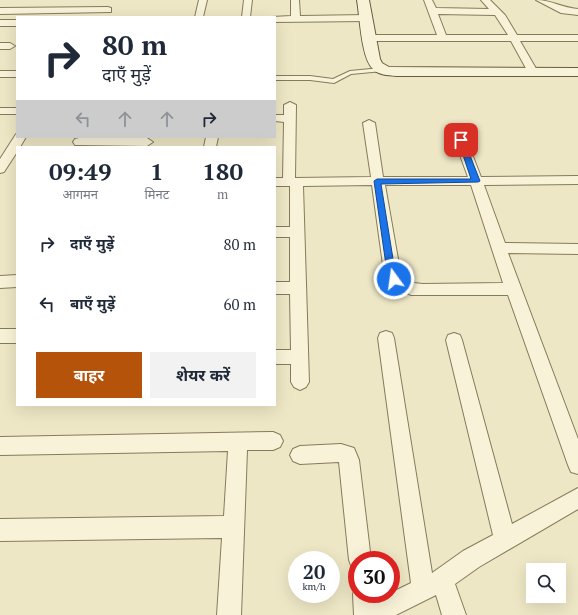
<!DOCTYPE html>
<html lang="hi">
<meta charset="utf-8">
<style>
body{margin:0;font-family:"PT Serif","Noto Sans Devanagari",serif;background:#f2f2f3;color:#1f2937;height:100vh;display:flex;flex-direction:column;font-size:15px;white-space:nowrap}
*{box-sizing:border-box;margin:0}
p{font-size:13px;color:#747a83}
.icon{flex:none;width:22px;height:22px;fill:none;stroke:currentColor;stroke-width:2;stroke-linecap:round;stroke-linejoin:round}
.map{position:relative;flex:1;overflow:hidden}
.drawer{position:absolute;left:16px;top:146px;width:260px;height:260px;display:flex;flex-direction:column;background:#fff;border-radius:0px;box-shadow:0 4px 16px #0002}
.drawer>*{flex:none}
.hud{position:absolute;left:16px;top:16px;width:260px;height:122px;border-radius:0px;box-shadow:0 4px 16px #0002;background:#fff;color:#1f2937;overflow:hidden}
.controls{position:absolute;left:526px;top:563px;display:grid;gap:8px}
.controls a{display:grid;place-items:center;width:40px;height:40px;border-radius:0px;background:#fff;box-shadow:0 4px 16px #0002;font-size:20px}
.speed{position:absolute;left:288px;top:551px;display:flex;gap:8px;font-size:20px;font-weight:700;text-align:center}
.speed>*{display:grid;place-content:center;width:52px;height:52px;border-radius:50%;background:#fff;box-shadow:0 4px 16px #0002;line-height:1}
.speed small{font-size:10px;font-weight:400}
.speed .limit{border:6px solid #d22;background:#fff;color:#111}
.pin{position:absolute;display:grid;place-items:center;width:34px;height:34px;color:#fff;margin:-17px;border-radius:8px;box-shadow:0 2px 6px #0006}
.me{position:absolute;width:44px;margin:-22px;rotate:346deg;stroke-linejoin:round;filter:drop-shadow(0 0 3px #0008)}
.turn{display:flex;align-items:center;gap:14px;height:84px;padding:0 20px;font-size:18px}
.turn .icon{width:52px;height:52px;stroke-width:2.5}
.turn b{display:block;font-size:28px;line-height:34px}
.lanes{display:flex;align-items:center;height:38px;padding:0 20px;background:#0003;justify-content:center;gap:20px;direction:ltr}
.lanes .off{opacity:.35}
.eta{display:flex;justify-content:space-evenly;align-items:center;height:68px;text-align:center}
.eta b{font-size:24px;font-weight:700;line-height:28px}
.primary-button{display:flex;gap:8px;margin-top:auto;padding:8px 20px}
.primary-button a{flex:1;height:46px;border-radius:0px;background:#b45309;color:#fff;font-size:16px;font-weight:700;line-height:46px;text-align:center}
.primary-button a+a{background:#f2f2f3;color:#1f2937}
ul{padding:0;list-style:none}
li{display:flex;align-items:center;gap:12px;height:60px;padding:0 20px}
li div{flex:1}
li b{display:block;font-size:15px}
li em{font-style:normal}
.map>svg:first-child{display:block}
</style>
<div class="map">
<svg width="578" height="615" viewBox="0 0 578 615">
<rect width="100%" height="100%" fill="#ede7c5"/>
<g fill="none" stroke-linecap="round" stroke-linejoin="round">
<g stroke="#877a5c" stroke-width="2">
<polygon id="lane" points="381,68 384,70 383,71 351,74 334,83 310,80 275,80 275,76 310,76 333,79 350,71"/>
</g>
<g stroke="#877a5c" stroke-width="2">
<g id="street">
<polygon points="199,0 207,0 203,17 195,17"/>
<polygon points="244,0 252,0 250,17 242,17"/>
<polygon points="291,0 299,0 300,16 367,15 371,18 367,21 275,22 275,17 272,17 291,16"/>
<path d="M424,0H432L436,8L489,9L481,0H490L505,15L517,35H578V41H520L538,72L533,75L528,72L511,41H370L365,38L370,35H437ZM438,14L495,15L508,35H446Z"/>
<path d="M536,0C551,0 563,8 578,9V15L561,13Z"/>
<polygon points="108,7 111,8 111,12 0,14 0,8"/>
<rect x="0" y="20" width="17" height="6"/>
<polygon points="0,43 10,43 15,46 10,49 0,49"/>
<rect x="0" y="71" width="17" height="6"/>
<path d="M290,102L296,105L295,178L371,177L363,123L369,120L375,123L383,177H468L450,128L456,125L462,128L481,177L578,176V184L484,185L505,243L578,244V254L508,253L578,439V474L571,472L568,465L508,295H411L389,283L383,265L372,185L303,186L309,382L306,387L300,390L294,387L291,382V364H275V350H291L290,294H275V282H290V237H275V227H290V186H275V178H283L284,122L275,121V115H284V105ZM385,185H471L503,283L423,284L414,283L401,276Z"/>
<rect x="0" y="108" width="17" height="6"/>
<polygon points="16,134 17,137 26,137 20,147 17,147 17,152 4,172 0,173 0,159"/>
<polygon points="206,137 218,137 216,147 204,147"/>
<polygon points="79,138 147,138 153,142 147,146 75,145 73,142 75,139"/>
<polygon points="17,275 17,287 0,288 0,276"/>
<rect x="0" y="329" width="17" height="14"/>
<polygon points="386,331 392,333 394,338 432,573 463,551 493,535 446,340 448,335 454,333 460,335 462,340 512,524 578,488 578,509 479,567 455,584 466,615 442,615 436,595 396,615 354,615 353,594 356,586 357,594 375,594 376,600 411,583 378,338 380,333"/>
<polygon points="273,432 280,435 283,441 280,447 273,450 247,450 241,615 217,615 222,538 0,541 0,519 224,516 228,451 0,455 0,437"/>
<polygon points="341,444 354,448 359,460 371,560 357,560 357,570 352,568 349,560 339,462 300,464 293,461 290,455 293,449 300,446"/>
</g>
</g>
<g stroke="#695b3f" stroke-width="2">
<path id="secondary" d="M357,0H369L380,59L382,63L389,67L578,68V76H396C388,75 378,75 373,69C361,58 360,17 357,0Z"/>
</g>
<use href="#lane" fill="#f8f3d8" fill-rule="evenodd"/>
<use href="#street" fill="#f8f3d8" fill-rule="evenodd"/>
<use href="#secondary" fill="#f8f3d8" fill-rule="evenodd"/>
</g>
<polygon fill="#1a73e8" stroke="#114b97" points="461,138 464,140 480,181 478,182 381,184 394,265 398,279 397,281 391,281 386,265 374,181 377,179 471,179 458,140"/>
</svg>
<div class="controls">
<a><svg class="icon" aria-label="search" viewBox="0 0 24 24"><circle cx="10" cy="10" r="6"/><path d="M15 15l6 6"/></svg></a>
</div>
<div class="speed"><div>20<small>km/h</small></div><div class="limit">30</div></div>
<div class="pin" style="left:461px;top:140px;background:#d93025"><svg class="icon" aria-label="arrive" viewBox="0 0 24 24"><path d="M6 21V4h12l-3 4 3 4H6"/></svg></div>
<svg class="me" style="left:394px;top:279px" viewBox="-20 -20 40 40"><circle r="17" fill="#1a73e8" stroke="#fff" stroke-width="3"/><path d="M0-11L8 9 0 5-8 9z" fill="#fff"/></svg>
<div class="hud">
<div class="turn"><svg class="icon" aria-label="right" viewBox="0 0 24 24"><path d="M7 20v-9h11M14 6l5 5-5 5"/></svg><div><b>80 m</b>दाएँ मुड़ें</div></div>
<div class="lanes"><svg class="icon off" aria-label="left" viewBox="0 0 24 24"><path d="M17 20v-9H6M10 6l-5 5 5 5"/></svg><svg class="icon off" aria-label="ahead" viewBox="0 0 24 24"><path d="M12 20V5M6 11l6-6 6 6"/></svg><svg class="icon off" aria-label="ahead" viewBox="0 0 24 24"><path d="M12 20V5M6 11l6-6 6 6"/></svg><svg class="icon" aria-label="right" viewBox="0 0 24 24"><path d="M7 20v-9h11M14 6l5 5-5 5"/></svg></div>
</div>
<section class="drawer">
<div class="eta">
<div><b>09:49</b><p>आगमन</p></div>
<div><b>1</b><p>मिनट</p></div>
<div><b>180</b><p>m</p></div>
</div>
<ul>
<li><svg class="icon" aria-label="right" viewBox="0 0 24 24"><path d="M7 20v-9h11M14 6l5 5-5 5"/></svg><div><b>दाएँ मुड़ें</b></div><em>80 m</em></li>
<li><svg class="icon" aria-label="left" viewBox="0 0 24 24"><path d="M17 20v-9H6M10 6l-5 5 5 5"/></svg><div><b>बाएँ मुड़ें</b></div><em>60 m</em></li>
</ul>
<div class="primary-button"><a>बाहर</a><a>शेयर करें</a></div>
</section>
</div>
